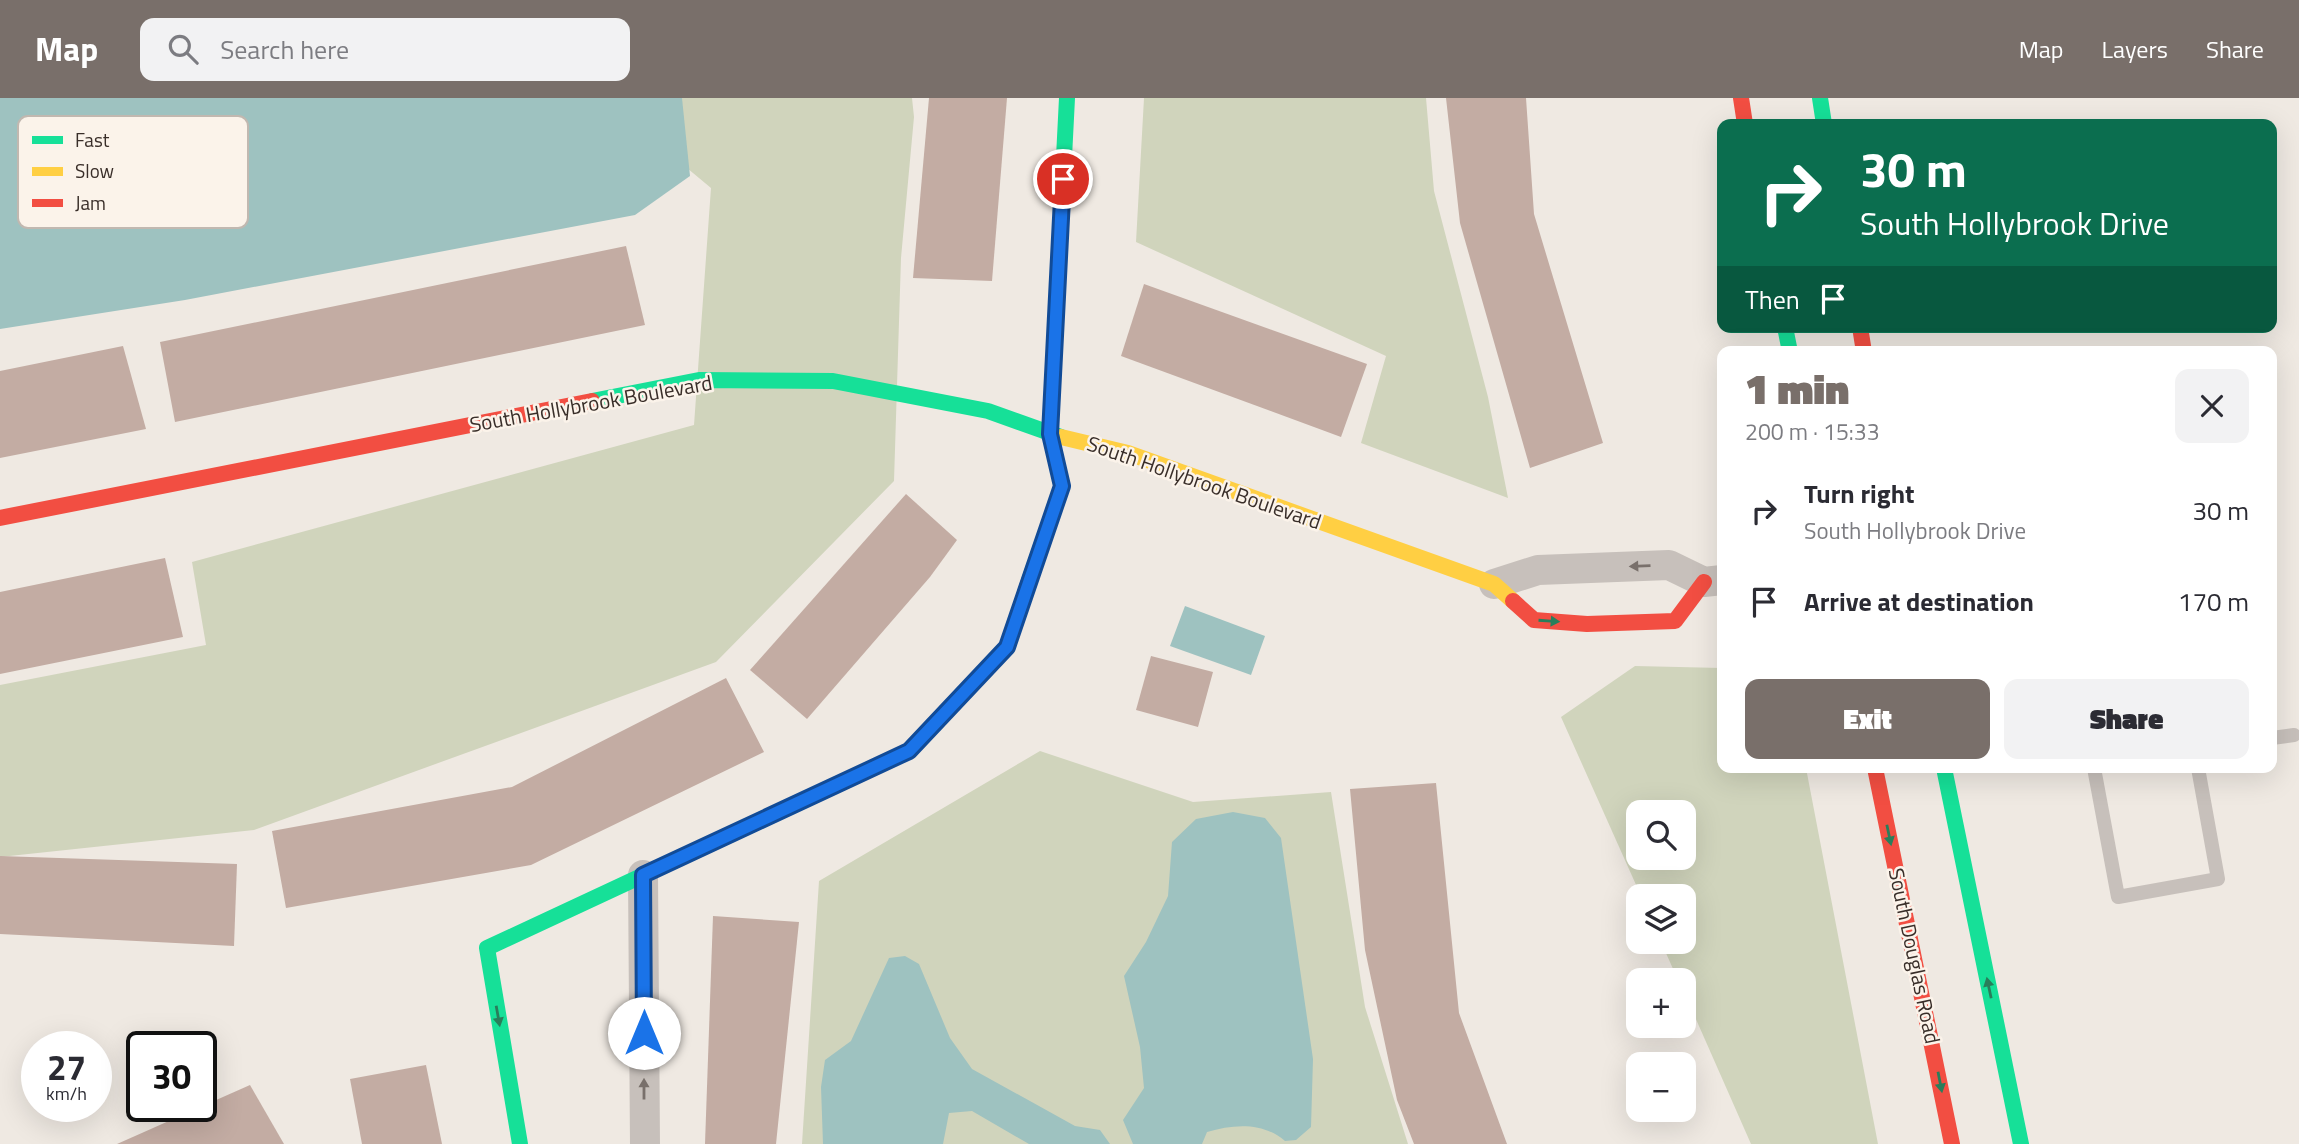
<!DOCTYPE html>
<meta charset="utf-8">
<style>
body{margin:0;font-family:"Titillium Web",sans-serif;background:#f2f2f3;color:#2b2b33;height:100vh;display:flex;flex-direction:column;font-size:26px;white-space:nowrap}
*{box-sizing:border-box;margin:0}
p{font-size:23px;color:#7c7c81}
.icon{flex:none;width:38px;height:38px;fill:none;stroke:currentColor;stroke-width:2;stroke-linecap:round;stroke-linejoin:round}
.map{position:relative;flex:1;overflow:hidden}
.side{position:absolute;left:1717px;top:248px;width:560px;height:427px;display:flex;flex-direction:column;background:#fff;border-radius:14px;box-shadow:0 7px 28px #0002}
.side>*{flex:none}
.guide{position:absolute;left:1717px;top:21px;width:560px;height:214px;border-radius:14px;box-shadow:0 7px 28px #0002;background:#0b6e4f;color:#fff;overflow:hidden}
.tools{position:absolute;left:1626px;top:702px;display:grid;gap:14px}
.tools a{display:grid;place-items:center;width:70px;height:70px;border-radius:14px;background:#fff;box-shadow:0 7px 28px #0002;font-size:35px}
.speed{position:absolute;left:21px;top:933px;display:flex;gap:14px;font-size:35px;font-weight:700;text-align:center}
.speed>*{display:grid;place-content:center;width:91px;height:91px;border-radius:50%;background:#fff;box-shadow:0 7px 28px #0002;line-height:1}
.speed small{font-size:18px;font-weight:400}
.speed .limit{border:4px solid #111;border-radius:10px;background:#fff;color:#111}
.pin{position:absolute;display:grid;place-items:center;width:60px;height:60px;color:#fff;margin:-30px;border:4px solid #fff;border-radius:50%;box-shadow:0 2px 7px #0007}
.me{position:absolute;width:77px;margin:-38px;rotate:0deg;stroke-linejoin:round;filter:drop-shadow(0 0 5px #0008)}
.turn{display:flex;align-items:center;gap:24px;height:147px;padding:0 28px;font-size:32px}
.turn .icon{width:91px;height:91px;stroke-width:2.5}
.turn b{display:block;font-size:49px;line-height:60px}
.then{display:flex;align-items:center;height:66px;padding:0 28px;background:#0003;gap:14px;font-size:26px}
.round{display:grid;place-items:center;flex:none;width:74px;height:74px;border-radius:14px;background:#f2f2f3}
.headline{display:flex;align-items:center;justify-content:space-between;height:119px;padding:0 28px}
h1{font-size:42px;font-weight:800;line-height:52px;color:#796f6a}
.primary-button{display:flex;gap:14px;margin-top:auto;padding:14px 28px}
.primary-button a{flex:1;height:80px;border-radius:14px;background:#796f6a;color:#fff;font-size:28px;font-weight:800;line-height:80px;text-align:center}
.primary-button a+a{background:#f2f2f3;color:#2b2b33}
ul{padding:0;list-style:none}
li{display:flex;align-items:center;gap:21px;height:91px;padding:0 28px}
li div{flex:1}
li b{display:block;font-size:26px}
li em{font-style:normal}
header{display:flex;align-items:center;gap:42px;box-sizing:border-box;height:98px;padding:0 35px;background:#796f6a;color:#fff}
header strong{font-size:33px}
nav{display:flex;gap:38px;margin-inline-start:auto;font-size:24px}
.search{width:490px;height:63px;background:#f2f2f3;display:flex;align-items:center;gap:18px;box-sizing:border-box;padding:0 24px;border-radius:14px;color:#7c7c81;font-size:26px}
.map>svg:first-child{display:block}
</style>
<header>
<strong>Map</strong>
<div class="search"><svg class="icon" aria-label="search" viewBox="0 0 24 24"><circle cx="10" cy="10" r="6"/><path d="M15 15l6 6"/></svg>Search here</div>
<nav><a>Map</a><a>Layers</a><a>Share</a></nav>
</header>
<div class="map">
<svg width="2299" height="1046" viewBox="0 0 2299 1046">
<rect width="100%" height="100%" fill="#efe9e2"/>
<g fill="#d0d4bc" fill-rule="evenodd">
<polygon points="603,0 912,0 914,19 901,160 894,383 716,564 254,732 0,759 0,587 206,547 192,464 694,327 711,90"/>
<polygon points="1144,0 1426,0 1434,93 1488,299 1508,400 1361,345 1386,258 1136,144"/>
<path d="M1635,568L1722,570V670H1806L1878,1046H1751L1684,894V882H1678L1661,844H1684V798H1641L1561,619ZM1638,714H1684V760H1638Z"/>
<polygon points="1040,653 1193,704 1331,694 1365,909 1408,1046 802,1046 819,783"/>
</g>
<g fill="#9ec2c0">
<polygon points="0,0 682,0 690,78 635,117 185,202 0,231"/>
<polygon points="1185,508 1265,538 1251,577 1170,548"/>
<path d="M1233,714L1265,720L1281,740L1313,961L1311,1029L1296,1042L1285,1043C1263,1024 1234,1026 1207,1034L1202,1046H1133L1123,1022L1144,990L1140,949L1124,878L1146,844L1168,798L1172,744L1196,721Z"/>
<polygon points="905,858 919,866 950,940 972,971 1075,1028 1100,1032 1110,1046 1029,1046 972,1013 949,1015 943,1046 823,1046 821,989 825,962 851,943 889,860"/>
</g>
<g fill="#c3aca3">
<polygon points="929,0 1007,0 992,183 913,180"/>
<polygon points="1446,0 1526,0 1534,116 1603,345 1530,370 1460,125"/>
<polygon points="626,148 645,227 175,324 160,244"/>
<polygon points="1144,186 1367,266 1341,339 1121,258"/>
<polygon points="123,248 146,331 0,360 0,273"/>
<polygon points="906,396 957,442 930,479 807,621 750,572"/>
<polygon points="165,460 183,539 0,576 0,494"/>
<polygon points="1151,558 1213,574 1198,629 1136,612"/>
<polygon points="726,580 764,654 531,767 286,810 272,733 512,689"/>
<polygon points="1436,685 1459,915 1507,1046 1414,1046 1397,1002 1365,852 1350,691"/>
<polygon points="0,758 237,766 234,848 0,836"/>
<polygon points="713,818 799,824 776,1046 705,1046"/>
<polygon points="426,967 442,1046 362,1046 350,981"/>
<polygon points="250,987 284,1046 117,1046"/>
</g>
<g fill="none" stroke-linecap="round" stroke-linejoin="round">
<g stroke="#c7c0bb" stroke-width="14">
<polyline points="2272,640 2294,637"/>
<polyline points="2094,670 2118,799 2218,781 2198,670"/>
</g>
<g stroke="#c7c0bb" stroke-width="30">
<polyline points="1494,486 1538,472 1669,467 1704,484 1722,482"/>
<polyline points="643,777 645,1046"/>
</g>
<g stroke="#16e098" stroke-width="16">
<polyline points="1820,0 1824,26"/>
<polyline points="1785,229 1790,254"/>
<polyline points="592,303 699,282 833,283 988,313 1061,339"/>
<polyline points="1029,483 1062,388 1050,336 1067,0"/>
<polyline points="1944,670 2021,1046"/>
<polyline points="520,1046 487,850 856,678"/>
</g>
<polyline stroke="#ffcf43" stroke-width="16" points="1061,339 1128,355 1494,486 1513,503"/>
<g stroke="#f24e42" stroke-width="16">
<polyline points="1741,0 1745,26"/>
<polyline points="1860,229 1864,254"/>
<polyline points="0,420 592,303"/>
<polyline points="1513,503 1534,522 1587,526 1675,523 1704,484"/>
<polyline points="1875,670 1952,1046"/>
<polyline points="856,678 909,653 1007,549 1029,483"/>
</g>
</g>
<defs><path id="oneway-solid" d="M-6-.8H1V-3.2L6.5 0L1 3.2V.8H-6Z" transform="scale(1.75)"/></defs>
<g fill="#79706b">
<use href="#oneway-solid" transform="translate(1640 468) rotate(178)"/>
<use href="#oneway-solid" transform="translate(644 991) rotate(-90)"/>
</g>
<g fill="#297e5b">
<use href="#oneway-solid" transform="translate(1549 523) rotate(4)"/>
<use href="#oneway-solid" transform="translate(1889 737) rotate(78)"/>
<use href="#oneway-solid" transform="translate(1989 890) rotate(-102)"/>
<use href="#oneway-solid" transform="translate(498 918) rotate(80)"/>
<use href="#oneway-solid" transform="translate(1940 984) rotate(79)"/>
</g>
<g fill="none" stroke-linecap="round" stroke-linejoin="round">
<g stroke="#114b97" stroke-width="18">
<polyline id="route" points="644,935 643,777 909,653 1007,549 1062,388 1050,336 1063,81"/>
</g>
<use href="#route" stroke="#1a73e8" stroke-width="12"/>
</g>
<g text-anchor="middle" stroke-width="5" stroke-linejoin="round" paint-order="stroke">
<g font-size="21" fill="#392e29" stroke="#fbf3ea">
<text transform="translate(591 306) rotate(-10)" y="7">South Hollybrook Boulevard</text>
<text transform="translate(1204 385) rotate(19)" y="7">South Hollybrook Boulevard</text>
<text transform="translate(1914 858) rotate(78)" y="7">South Douglas Road</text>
</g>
</g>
<rect x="18" y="18" width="230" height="112" rx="10" fill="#fbf3ea" stroke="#c1b8b0" stroke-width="2"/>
<rect x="32" y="38" width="31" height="8" fill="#16e098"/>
<rect x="32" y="69" width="31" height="9" fill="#ffcf43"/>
<rect x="32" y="101" width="31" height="8" fill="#f24e42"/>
<g font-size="19" fill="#392e29">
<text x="75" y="49">Fast</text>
<text x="75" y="80">Slow</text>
<text x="75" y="112">Jam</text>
</g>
</svg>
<div class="tools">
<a><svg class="icon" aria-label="search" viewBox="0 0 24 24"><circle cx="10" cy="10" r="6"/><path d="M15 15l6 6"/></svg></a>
<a><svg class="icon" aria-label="layers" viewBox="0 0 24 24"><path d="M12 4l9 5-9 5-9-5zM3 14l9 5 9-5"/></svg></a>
<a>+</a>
<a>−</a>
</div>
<div class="speed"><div>27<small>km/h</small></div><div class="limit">30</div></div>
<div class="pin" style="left:1063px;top:81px;background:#d93025"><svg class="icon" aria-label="arrive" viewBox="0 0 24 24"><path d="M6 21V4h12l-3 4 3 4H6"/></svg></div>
<svg class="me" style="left:644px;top:935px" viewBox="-20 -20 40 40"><circle r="19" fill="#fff"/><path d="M0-13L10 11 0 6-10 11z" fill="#1a73e8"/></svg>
<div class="guide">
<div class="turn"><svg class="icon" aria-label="right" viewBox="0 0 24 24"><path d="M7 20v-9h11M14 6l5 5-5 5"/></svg><div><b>30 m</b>South Hollybrook Drive</div></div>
<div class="then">Then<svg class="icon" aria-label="arrive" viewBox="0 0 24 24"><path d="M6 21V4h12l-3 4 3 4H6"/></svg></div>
</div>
<section class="side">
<div class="headline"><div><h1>1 min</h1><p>200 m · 15:33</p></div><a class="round"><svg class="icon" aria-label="close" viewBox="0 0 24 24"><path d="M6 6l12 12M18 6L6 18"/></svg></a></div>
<ul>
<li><svg class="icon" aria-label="right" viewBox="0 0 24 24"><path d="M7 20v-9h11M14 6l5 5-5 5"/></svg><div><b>Turn right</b><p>South Hollybrook Drive</p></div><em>30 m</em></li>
<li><svg class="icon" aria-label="arrive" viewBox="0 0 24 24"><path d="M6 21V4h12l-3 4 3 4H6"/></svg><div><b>Arrive at destination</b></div><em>170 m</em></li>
</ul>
<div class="primary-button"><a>Exit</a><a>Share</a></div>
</section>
</div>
